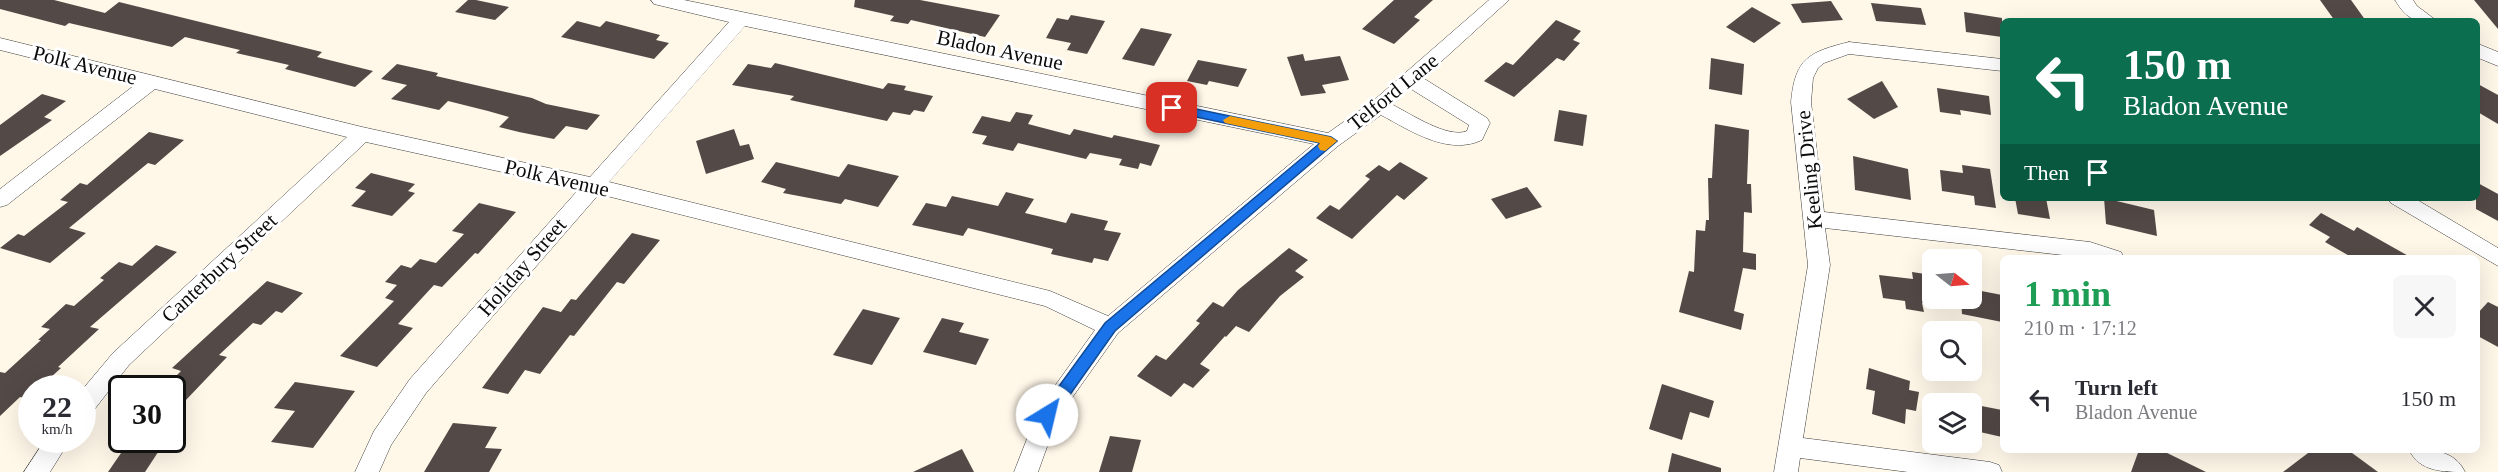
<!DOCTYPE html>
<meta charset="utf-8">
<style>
body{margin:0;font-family:Georgia,serif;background:#f7f7f7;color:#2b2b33;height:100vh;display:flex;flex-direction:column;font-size:22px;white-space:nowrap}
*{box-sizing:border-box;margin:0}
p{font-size:20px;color:#7c7c81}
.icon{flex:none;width:33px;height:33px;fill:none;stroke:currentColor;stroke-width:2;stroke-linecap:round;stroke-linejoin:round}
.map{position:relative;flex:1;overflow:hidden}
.side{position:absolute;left:2000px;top:255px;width:480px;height:198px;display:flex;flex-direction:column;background:#fff;border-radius:9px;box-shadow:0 6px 24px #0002}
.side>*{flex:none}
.top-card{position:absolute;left:2000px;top:18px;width:480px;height:183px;border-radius:9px;box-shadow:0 6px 24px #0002;background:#0b6e4f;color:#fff;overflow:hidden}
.needle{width:39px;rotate:107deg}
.buttons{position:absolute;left:1922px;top:249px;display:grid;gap:12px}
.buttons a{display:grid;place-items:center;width:60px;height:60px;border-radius:9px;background:#fff;box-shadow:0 6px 24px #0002;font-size:30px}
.speed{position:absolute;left:18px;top:375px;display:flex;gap:12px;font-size:30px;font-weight:700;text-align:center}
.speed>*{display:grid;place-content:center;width:78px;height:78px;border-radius:50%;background:#fff;box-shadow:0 6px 24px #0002;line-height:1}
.speed small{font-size:15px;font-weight:400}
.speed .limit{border:3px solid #111;border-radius:9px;background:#fff;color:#111}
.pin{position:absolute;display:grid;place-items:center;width:51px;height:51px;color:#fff;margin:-26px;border-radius:12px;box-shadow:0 3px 9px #0006}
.me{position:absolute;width:66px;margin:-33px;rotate:36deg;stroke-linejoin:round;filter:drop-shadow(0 0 4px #0008)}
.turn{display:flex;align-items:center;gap:21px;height:126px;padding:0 24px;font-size:27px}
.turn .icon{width:78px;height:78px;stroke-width:2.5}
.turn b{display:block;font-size:42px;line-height:51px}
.then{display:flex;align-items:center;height:57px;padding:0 24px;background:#0003;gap:12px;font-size:22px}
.round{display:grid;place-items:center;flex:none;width:63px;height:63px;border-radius:9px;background:#f7f7f7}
.head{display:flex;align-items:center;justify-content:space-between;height:102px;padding:0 24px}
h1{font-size:36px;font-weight:600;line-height:45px;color:#1e9e55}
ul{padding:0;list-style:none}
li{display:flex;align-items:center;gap:18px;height:84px;padding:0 24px}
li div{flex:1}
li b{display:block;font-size:22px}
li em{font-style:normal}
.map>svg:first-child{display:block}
</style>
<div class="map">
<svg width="2498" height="472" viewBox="0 0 2498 472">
<rect width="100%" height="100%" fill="#fff7e8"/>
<g fill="#534a47">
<polygon points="0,0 54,0 105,13 119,2 322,52 317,57 373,71 355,87 285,69 289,65 236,53 240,50 185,37 172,47 69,23 65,26 0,9"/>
<polygon points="468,0 476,0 509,7 495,20 455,12"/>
<polygon points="855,0 920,0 1000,15 985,37 911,20 908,24 890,21 894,16 854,7"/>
<polygon points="1394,0 1433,0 1414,17 1420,20 1394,44 1362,29"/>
<polygon points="2320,0 2351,0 2366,21 2335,21"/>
<polygon points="2474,0 2498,0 2498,29"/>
<polygon points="1831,1 1843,20 1802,23 1791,4"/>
<polygon points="1871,3 1921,8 1926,25 1876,21"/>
<polygon points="1752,7 1781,23 1754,43 1726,27"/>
<polygon points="1964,12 2002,18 2002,37 1966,32"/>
<polygon points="1071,15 1105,21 1087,54 1067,50 1071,43 1046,38 1057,18 1068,20"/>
<polygon points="1556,20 1581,31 1573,40 1580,43 1564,61 1557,58 1514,97 1484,81 1506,62 1513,65"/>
<polygon points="577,21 600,27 606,21 660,35 656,40 669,43 654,59 561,37"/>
<polygon points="1141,28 1172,34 1154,66 1122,59"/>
<polygon points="1303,54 1305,61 1340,56 1349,80 1322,85 1326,93 1301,96 1287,57"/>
<polygon points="1711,58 1744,64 1742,95 1709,89"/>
<polygon points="1198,60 1247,69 1238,87 1209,81 1207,85 1187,81"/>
<polygon points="775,63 883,89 888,83 906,86 904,90 933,96 924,112 914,110 910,115 893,112 887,121 790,100 794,96 732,85 748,64 771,68"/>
<polygon points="397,64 438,73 436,76 532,98 546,104 600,115 587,130 566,126 554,139 519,132 499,127 509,117 488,111 448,101 439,110 391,99 407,85 381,79"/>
<polygon points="1882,81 1898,107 1874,119 1847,99"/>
<polygon points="2476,83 2498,95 2498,124 2476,111"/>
<polygon points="1937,88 1989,96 1991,115 1960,110 1961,115 1940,112"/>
<polygon points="42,94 66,101 44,117 52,120 0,156 0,125"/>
<polygon points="1559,110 1587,115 1583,146 1554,141"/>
<polygon points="1016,112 1033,115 1028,124 1070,135 1074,129 1112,138 1114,135 1160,145 1151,166 1140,163 1138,169 1119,165 1122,159 1090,153 1086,159 1018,143 1013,151 982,144 987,136 972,133 982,116 1010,122"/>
<polygon points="1715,124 1749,130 1747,184 1751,184 1752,213 1744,212 1743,252 1756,254 1756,270 1743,268 1734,311 1744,314 1741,330 1679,312 1689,271 1694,272 1696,230 1705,231 1706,220 1709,220 1708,178 1712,178"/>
<polygon points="734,129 740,146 749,144 754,159 706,174 696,141"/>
<polygon points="149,132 184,140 155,165 148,163 69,228 86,233 50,263 0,248 18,234 24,236 68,202 60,200 80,183 87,185"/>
<polygon points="1853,156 1908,169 1911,200 1855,190"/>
<polygon points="776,162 839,177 848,164 899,176 878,207 845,199 841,204 783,193 786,189 761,182"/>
<polygon points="1400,162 1428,178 1404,200 1397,195 1352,239 1316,218 1330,205 1339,210 1370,179 1365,176 1379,165 1389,171"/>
<polygon points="1962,165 1990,169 1996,208 1975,205 1974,196 1942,191 1940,170 1963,173"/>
<polygon points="371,173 415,184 408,191 415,193 392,216 351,206 366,191 355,188"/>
<polygon points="2476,182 2498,194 2498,221 2476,209"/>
<polygon points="1527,187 1542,207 1506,219 1491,199"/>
<polygon points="1006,192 1034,199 1025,213 1066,223 1071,213 1108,221 1104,230 1121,233 1108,261 1094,258 1092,263 1051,254 1053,249 968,228 963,236 912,225 926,203 946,207 952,196 998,206"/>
<polygon points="2015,198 2046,198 2050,219 2018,214"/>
<polygon points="2104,198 2154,210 2157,236 2106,224"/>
<polygon points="479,203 516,212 478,254 475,253 442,287 434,285 398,324 413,328 377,367 340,356 394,301 385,298 397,285 385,282 401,265 411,268 420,259 436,263 464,234 452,231"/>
<polygon points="2321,213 2354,231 2357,227 2412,258 2353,258 2325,242 2330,237 2309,225"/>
<polygon points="632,233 660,240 624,284 617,282 574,336 570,335 540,374 525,370 508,394 482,388 543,307 561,312 571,299 576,300"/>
<polygon points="156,245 177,252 90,327 99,329 58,367 61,368 39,388 32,388 32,396 28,399 20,397 0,416 0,372 5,373 41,340 38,340 50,329 41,327 66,304 74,306 104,280 100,278 119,262 132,266"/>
<polygon points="1289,248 1308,260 1295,271 1304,277 1280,296 1249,332 1236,326 1226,337 1225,336 1200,364 1210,370 1193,388 1184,383 1171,397 1137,376 1156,355 1166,360 1200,323 1196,321 1213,302 1223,307 1238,290"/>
<polygon points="1912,272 1932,275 1932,297 1930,297 1929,304 1922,303 1924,312 1906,309 1905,301 1883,298 1879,275 1913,279"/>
<polygon points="267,281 303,293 282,313 276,311 261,325 253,323 219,355 227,357 185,401 172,398 172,380 181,371 172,368"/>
<polygon points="1971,289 2002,295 2002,322 1962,314 1961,298 1971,298"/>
<polygon points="2488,302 2498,307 2498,347 2476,335 2476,315"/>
<polygon points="863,309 900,318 872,365 833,355"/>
<polygon points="942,318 964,323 959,332 989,339 976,365 923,352"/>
<polygon points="1869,368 1910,381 1909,390 1919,392 1916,411 1906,409 1905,424 1872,414 1875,391 1866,389"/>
<polygon points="295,382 355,391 313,448 271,442 295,411 274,408"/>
<polygon points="1662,384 1714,401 1709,418 1690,412 1682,440 1649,429"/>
<polygon points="1971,404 2002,410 2002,437 1971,430"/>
<polygon points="453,423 497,427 485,448 502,449 489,472 424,472"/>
<polygon points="1110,436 1141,440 1132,472 1099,472"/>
<polygon points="130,440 166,440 145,472 108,472"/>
<polygon points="962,449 974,472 913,472"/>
<polygon points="2139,450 2161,450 2206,472 2131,472"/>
<polygon points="2312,450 2348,450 2378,472 2283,472"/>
<polygon points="1672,453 1721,468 1721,472 1668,472"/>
</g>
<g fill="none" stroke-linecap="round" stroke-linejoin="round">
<g stroke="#3d3d3d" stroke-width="1">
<g id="street">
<path d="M651,0H684L1328,133L1373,101L1489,0H1509L1423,78L1487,118L1490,123L1482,140C1448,156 1411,131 1381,115L1338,146L1118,333L1057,419L1038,472H1014L1039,408L1095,330L1045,306L599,194L426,393L391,445L379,472H355L374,431L410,379L579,189L366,142L129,365L90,415L82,418V390L113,353L347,137L155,89L7,205L0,207V189L136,84L0,50V38L362,127L590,177L729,22L654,4ZM745,26L1314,144L1108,316L1050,291L609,182ZM1411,89L1469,125L1467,131C1448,139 1411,114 1393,105Z"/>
<path d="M2395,0H2413L2417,6L2437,21C2414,21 2408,21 2395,0Z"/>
<path d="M1849,42L2002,59V71L1849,54L1824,63L1818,68L1813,78L1811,102L1824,212L2090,242L2121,252L2124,258H2089L1825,228L1830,265L1803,438L1990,462L1999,465L2002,472H1908L1800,458L1798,472H1774L1808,265L1791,102C1795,58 1809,52 1849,42Z"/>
<polygon points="2476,43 2498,52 2498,66 2476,57"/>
<polygon points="2388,198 2414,198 2498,248 2498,266 2391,203"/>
<polygon points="45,440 70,440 50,472 24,472"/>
<path d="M2409,450C2431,450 2454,449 2465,472C2443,472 2420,472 2409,450Z"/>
</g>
</g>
<use href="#street" fill="#fff" fill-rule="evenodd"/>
</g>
<polygon fill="#1a73e8" stroke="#114b97" stroke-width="1.5" points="1172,104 1331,137 1337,141 1115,331 1052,420 1047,421 1041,420 1039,415 1041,411 1105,323 1320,143 1168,111 1166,108"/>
<polygon fill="#f59e0b" points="1230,116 1331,137 1337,141 1325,151 1320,150 1318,146 1320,143 1225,123 1223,120"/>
<g text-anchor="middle" stroke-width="6" stroke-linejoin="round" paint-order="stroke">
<g font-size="21" fill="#0a0a0a" stroke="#fff">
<text transform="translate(1000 50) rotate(12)" y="7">Bladon Avenue</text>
<text transform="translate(85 65) rotate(14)" y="7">Polk Avenue</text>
<text transform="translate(1393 92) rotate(-39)" y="7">Telford Lane</text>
<text transform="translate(1809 170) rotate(-96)" y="7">Keeling Drive</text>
<text transform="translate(557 178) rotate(13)" y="7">Polk Avenue</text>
<text transform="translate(522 267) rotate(-49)" y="7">Holiday Street</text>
<text transform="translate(219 268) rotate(-43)" y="7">Canterbury Street</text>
</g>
</g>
</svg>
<div class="buttons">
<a><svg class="needle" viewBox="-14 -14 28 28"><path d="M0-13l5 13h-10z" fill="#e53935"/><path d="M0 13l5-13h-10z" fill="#7c7c81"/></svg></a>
<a><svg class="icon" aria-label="search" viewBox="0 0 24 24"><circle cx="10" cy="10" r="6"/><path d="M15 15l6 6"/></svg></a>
<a><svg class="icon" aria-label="layers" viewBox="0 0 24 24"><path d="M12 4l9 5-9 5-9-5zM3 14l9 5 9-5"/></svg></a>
</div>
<div class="speed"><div>22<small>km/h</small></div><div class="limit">30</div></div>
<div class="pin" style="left:1172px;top:108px;background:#d93025"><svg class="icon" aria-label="arrive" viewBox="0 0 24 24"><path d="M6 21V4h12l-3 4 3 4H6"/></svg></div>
<svg class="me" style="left:1047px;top:415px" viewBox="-20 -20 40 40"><circle r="19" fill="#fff"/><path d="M0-13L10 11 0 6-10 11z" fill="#1a73e8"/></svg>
<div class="top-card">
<div class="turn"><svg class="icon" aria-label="left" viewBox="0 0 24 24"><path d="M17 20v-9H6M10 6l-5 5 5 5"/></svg><div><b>150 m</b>Bladon Avenue</div></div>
<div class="then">Then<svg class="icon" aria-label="arrive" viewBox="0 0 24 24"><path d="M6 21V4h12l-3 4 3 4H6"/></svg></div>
</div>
<section class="side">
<div class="head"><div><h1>1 min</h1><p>210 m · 17:12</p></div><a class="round"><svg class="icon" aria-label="close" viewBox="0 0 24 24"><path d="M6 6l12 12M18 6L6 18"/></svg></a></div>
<ul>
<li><svg class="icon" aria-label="left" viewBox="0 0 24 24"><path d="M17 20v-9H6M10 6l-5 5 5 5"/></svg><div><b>Turn left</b><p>Bladon Avenue</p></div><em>150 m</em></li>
</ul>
</section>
</div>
